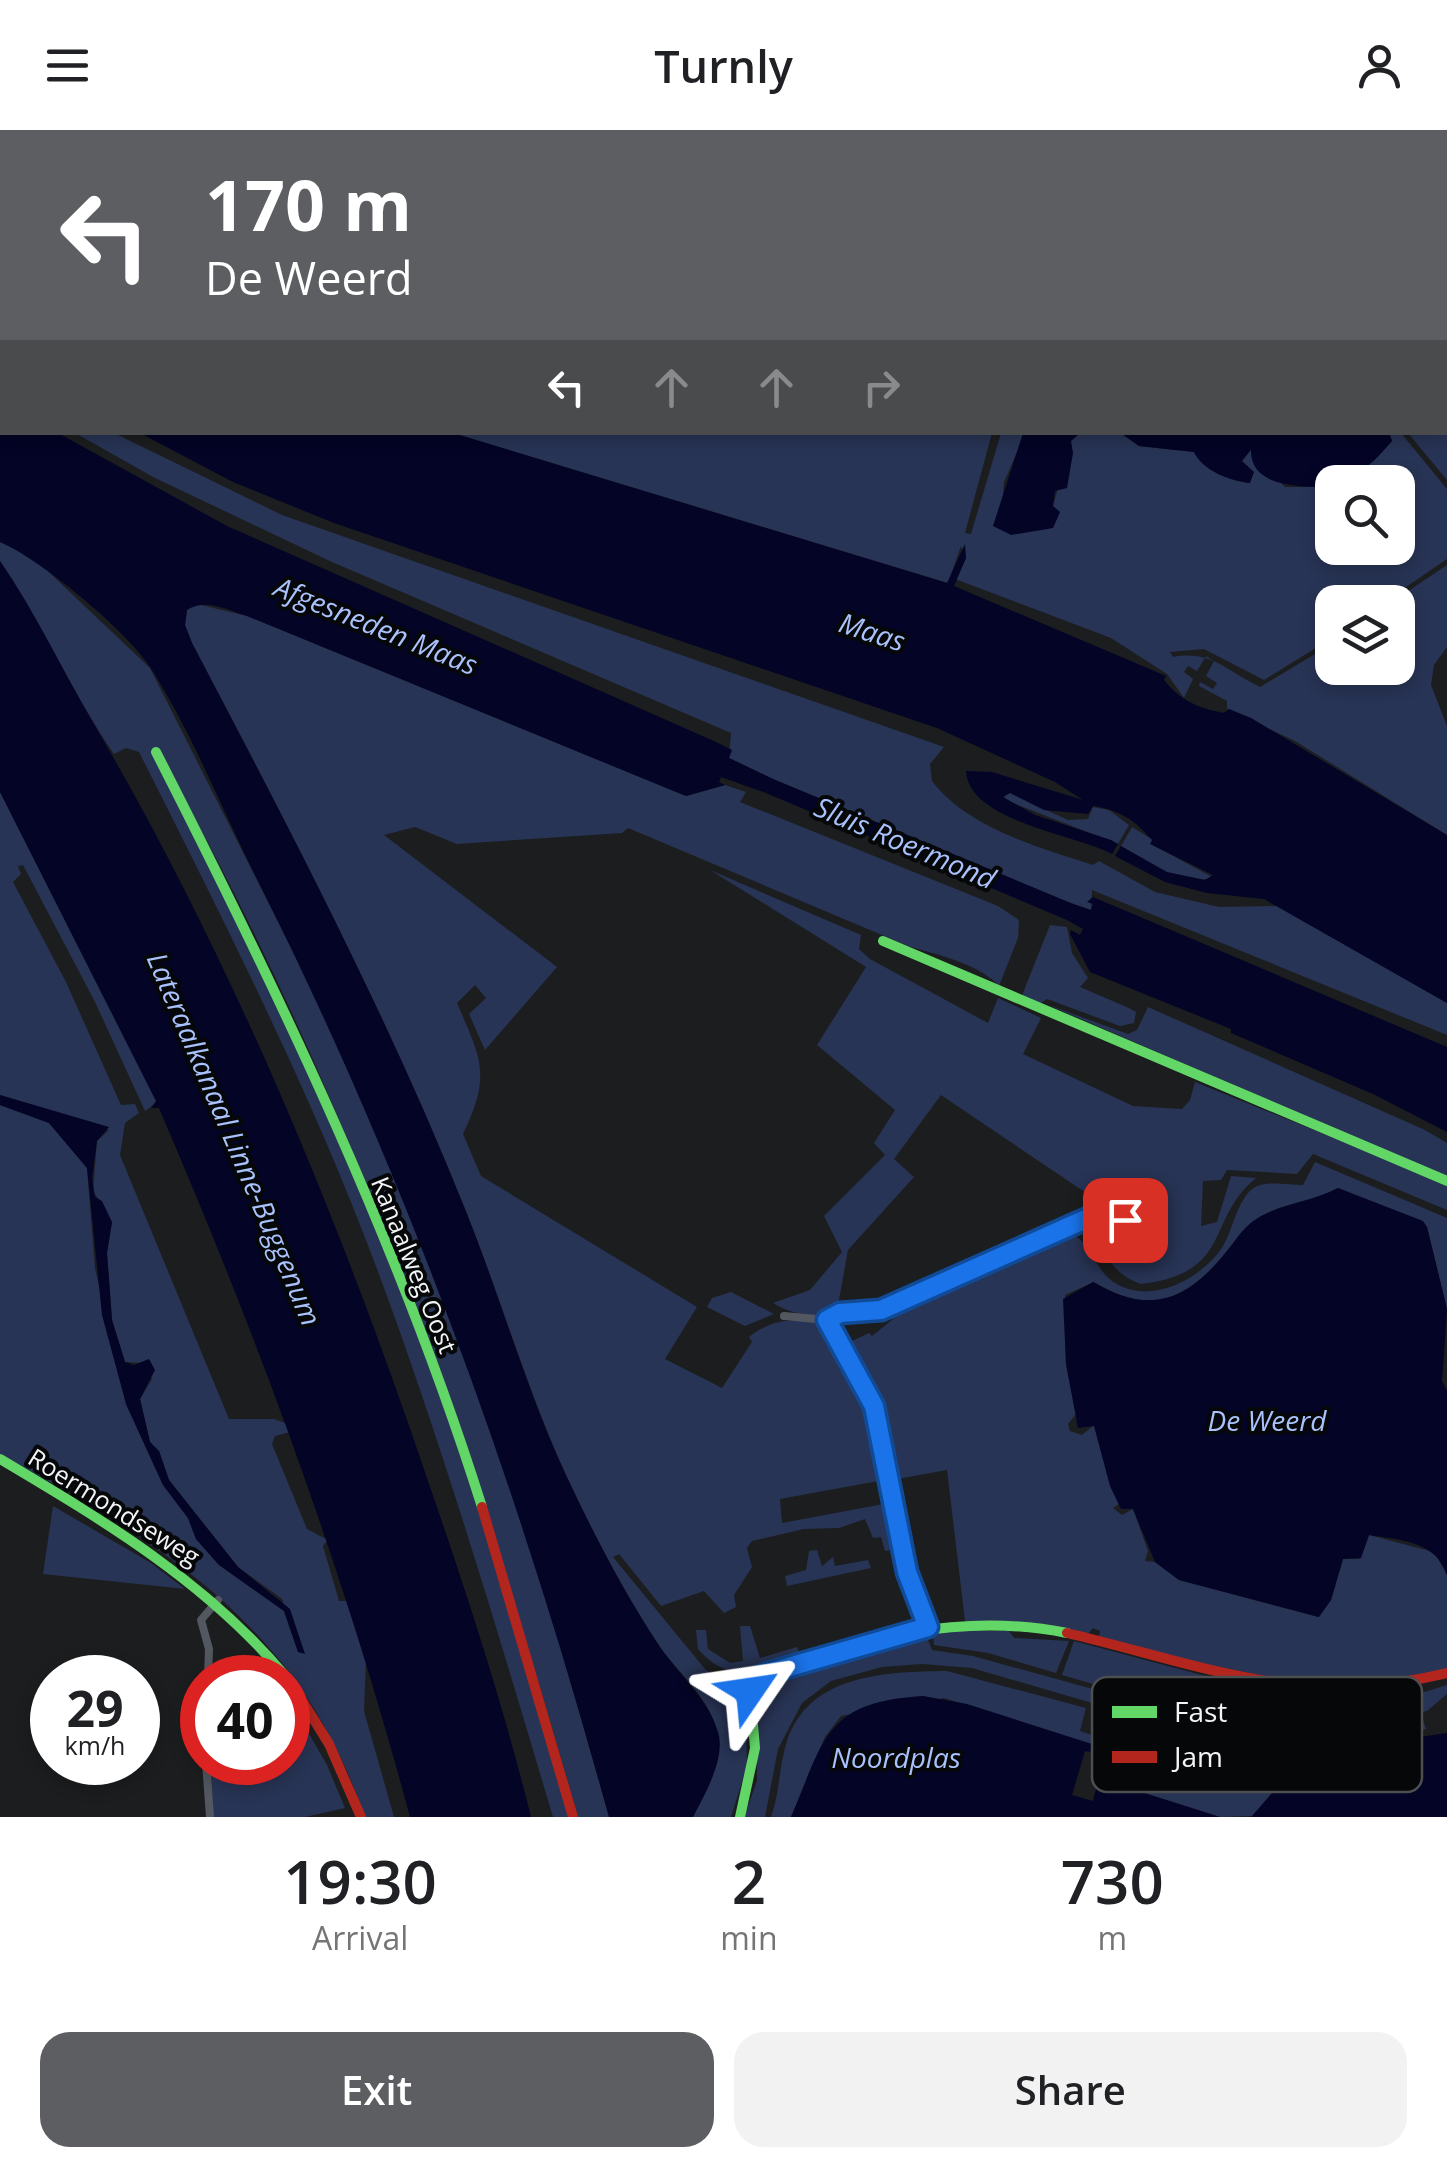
<!DOCTYPE html>
<style>
body{margin:0;font-family:"Open Sans",sans-serif;background:#f2f2f2;color:#202124;height:100vh;display:flex;flex-direction:column;font-size:38px;white-space:nowrap}
*{box-sizing:border-box;margin:0}
p{font-size:32px;color:#757577}
.icon{flex:none;width:55px;height:55px;fill:none;stroke:currentColor;stroke-width:2;stroke-linecap:round;stroke-linejoin:round}
.map{position:relative;height:1687px;overflow:hidden}
.side{display:flex;flex-direction:column;background:#fff;flex:1}
.side>*{flex:none}
.guide{position:absolute;left:0px;top:0px;width:1448px;height:305px;box-shadow:0 5px 15px #0003;background:#5d5e61;color:#fff;overflow:hidden}
.buttons{position:absolute;left:1315px;top:335px;display:grid;gap:20px}
.buttons a{display:grid;place-items:center;width:100px;height:100px;border-radius:20px;background:#fff;box-shadow:0 5px 15px #0003;font-size:50px}
.speed{position:absolute;left:30px;top:1525px;display:flex;gap:20px;font-size:50px;font-weight:700;text-align:center}
.speed>*{display:grid;place-content:center;width:130px;height:130px;border-radius:50%;background:#fff;box-shadow:0 5px 15px #0003;line-height:1}
.speed small{font-size:25px;font-weight:400}
.speed .limit{border:15px solid #d22;background:#fff;color:#111}
.pin{position:absolute;display:grid;place-items:center;width:85px;height:85px;color:#fff;margin:-42px;border-radius:20px;box-shadow:0 5px 15px #0006}
.me{position:absolute;width:110px;margin:-55px;rotate:58deg;stroke-linejoin:round;filter:drop-shadow(0 0 8px #0008)}
.turn{display:flex;align-items:center;gap:35px;height:210px;padding:0 40px;font-size:45px}
.turn .icon{width:130px;height:130px;stroke-width:2.5}
.turn b{display:block;font-size:70px;line-height:85px}
.lanes{display:flex;align-items:center;height:95px;padding:0 40px;background:#0003;justify-content:center;gap:50px;direction:ltr}
.lanes .off{opacity:.35}
.eta{display:flex;justify-content:space-evenly;align-items:center;height:170px;text-align:center}
.eta b{font-size:60px;font-weight:600;line-height:70px}
.button{display:flex;gap:20px;margin-top:auto;padding:20px 40px}
.button a{flex:1;height:115px;border-radius:30px;background:#5d5e61;color:#fff;font-size:40px;font-weight:600;line-height:115px;text-align:center}
.button a+a{background:#f2f2f2;color:#202124}
header{display:flex;justify-content:space-between;align-items:center;height:130px;padding:0 40px;background:#fff;font-size:45px;font-weight:600}
.map>svg:first-child{display:block}
</style>
<header><svg class="icon" aria-label="menu" viewBox="0 0 24 24"><path d="M4 6h16M4 12h16M4 18h16"/></svg>Turnly<svg class="icon" aria-label="person" viewBox="0 0 24 24"><circle cx="12" cy="8" r="4"/><path d="M4 21q1-7 8-7t8 7"/></svg></header>
<div class="map">
<svg width="1447" height="1687" viewBox="0 0 1447 1687">
<rect width="100%" height="100%" fill="#1b1d1f"/>
<g fill="#283455">
<polygon points="664,0 1078,0 666,2"/>
<polygon points="1105,0 1447,0 1447,188 1445,2"/>
<polygon points="1447,257 1447,350 1408,303 1445,302"/>
<path d="M75,303H114L282,385L944,617L930,634L932,651C968,698 1038,717 1093,735L1099,731L1155,762L1219,777L1278,776L1447,873V905L1092,760L1091,780L1060,769L773,649L729,628L731,603L332,432L155,348Z"/>
<path d="M453,303H992L965,403L971,404L1001,303L1025,304L1004,352L1002,379L994,396L1053,376L1071,311L1080,303L1122,304L1139,316L1194,322C1203,341 1231,351 1250,353L1242,331L1247,320H1251L1285,357H1332V418H1398V352H1341L1374,331L1392,311L1389,303H1401L1447,359V429L1384,472H1332V508L1264,550L1204,519L1170,522L1173,527C1212,520 1226,541 1260,557L1332,514V538H1398V472H1392L1447,435V517L1434,535L1431,555L1447,596V705L1295,611L1227,579V571L1199,556L1200,552L1213,559L1217,553L1206,546L1214,531L1206,526L1197,541L1188,536L1184,542L1193,549L1184,568L1167,544L1111,508L955,449L966,428L961,416L948,453Z"/>
<path d="M0,412L34,428L150,538L322,879L377,1003L492,1297L539,1441L609,1687H578C473,1319 348,954 157,620H152L286,885L406,1166L506,1455L571,1687H553C498,1503 444,1319 377,1139C311,962 224,791 139,622L126,618L114,624C72,563 42,493 0,431Z"/>
<path d="M197,474L247,486L686,666L725,655L746,662L740,672L998,776L1019,790L1018,808L999,856C979,834 939,825 908,816L628,698L622,703L457,714L415,697L384,705L557,837L485,920L469,884L486,868L475,855L457,873C482,931 491,945 463,1004L481,1046L697,1177L665,1229L722,1258L752,1212L749,1207C773,1188 793,1189 822,1191L867,1271L884,1350L780,1369L782,1393L889,1373L899,1419L885,1421L881,1407L873,1408L865,1389L839,1398L804,1399L752,1411L747,1418L752,1437L734,1465L736,1477L724,1483L704,1461L661,1476L619,1424L613,1427L705,1539L733,1560L746,1598L747,1636L731,1687H693C704,1663 724,1628 717,1601C710,1568 676,1541 658,1514C627,1467 601,1418 577,1368C531,1275 504,1175 465,1079C387,884 289,698 192,513L185,495L187,480Z"/>
<path d="M0,662L157,972L145,981L95,872L23,735L18,736L21,744L13,752L66,852L121,975L135,974L139,983L125,993L120,1025L229,1289H274L288,1294L290,1302L275,1306L272,1314L307,1399L328,1410L323,1416L339,1471H348L366,1531L364,1581L394,1687H365C299,1496 167,1417 0,1324V975L49,993L87,1038L95,1138L126,1274L163,1355L188,1388L196,1409L219,1435L284,1481L298,1522L282,1469L238,1437L169,1350L159,1321L150,1312L140,1269L152,1249L142,1233L125,1232L112,1190L107,1123L112,1092L93,1061L97,1011L109,1000L0,965Z"/>
<polygon points="1010,663 1068,690 1088,689 1093,677 1109,680 1129,695 1118,714 1005,670 1004,664"/>
<path d="M1132,697L1153,710L1151,714L1212,747C1184,759 1144,731 1121,716Z"/>
<path d="M710,740L861,805L859,819L870,829L988,893L998,868L1041,888L1023,924L1133,976L1182,979L1190,970L1195,952L1447,1054V1080L1313,1024L1297,1044L1227,1040L1221,1050L1203,1051L1201,1096L1217,1092L1231,1046L1256,1048C1205,1089 1234,1143 1141,1154C1104,1142 1102,1105 1067,1091L1090,1084L1095,1069L941,965L894,1029L914,1047L848,1120L837,1181C816,1189 793,1185 773,1173L810,1160L842,1122L824,1086L885,1025L874,1013L895,980L817,915L866,837Z"/>
<polygon points="1050,795 1067,797 1072,823 1088,848 1080,857 1129,878 1136,882 1134,893 1120,896 1047,869 1035,877 1021,868"/>
<polygon points="1046,874 1128,904 1137,900 1148,877 1425,1000 1447,1013 1447,1047"/>
<path d="M1315,1032L1447,1088V1179L1427,1097L1338,1058C1310,1073 1278,1073 1252,1092C1242,1100 1235,1111 1227,1121C1187,1171 1150,1186 1094,1152L1065,1165L1066,1234L1076,1284L1068,1294L1070,1301L1082,1305L1094,1295L1119,1374L1113,1378L1122,1385L1133,1379L1148,1421L1145,1431L1155,1432L1179,1450L1318,1487L1331,1470L1343,1429H1360L1369,1405L1434,1422L1447,1445V1539C1330,1572 1213,1537 1099,1507L1100,1501L1093,1498L1088,1504L1008,1491H965L947,1340L892,1350L877,1276L832,1190L837,1187L850,1212L869,1203L872,1206L893,1189L885,1180L1066,1099C1097,1116 1093,1145 1123,1157C1158,1172 1204,1146 1223,1116C1233,1100 1238,1065 1257,1056C1269,1051 1290,1055 1303,1055Z"/>
<polygon points="731,1162 774,1184 745,1196 707,1177 712,1168"/>
<polygon points="53,1376 151,1433 185,1459 43,1444"/>
<polygon points="817,1420 822,1436 833,1427 835,1436 868,1430 871,1438 787,1456 785,1446 806,1440 809,1421"/>
<path d="M740,1496H750L760,1528L797,1517L800,1525C760,1538 730,1557 698,1519L696,1500H706L708,1519L730,1533L743,1531Z"/>
<polygon points="933,1501 1009,1501 1014,1508 1069,1511 1056,1543 988,1523 934,1515"/>
<polygon points="925,1502 932,1520 973,1526 1241,1600 1261,1594 1308,1569 1402,1569 1447,1555 1447,1564 1427,1581 1395,1587 1308,1581 1291,1585 1253,1620 972,1538 922,1534 882,1537 831,1551 802,1573 778,1619 765,1687 744,1687 757,1651 757,1555 764,1548"/>
<polygon points="1074,1511 1209,1547 1308,1560 1240,1592 1221,1591 1062,1545"/>
<path d="M947,1541L1086,1578L1080,1601L1117,1613V1618L1168,1633L1172,1639L1243,1658L1279,1614L1277,1605C1305,1577 1381,1597 1423,1590L1426,1599L1406,1603L1414,1612L1401,1624L1346,1623L1289,1641L1253,1686L1220,1687L1100,1649L1107,1619L944,1568L841,1586L825,1607L791,1687H771C780,1662 779,1635 787,1611C810,1543 887,1542 947,1541Z"/>
<polygon points="288,1574 292,1574 327,1635 345,1678 305,1687 212,1687 210,1633 288,1632"/>
</g>
<g fill="#030426">
<path d="M0,262L2,302L58,303L227,396L716,612L732,620L729,628L773,649L1073,774L1091,780L1093,774L1087,772L1093,767L1447,917V1002L1373,964L1231,903V899L1090,842L1070,804L1071,800L1080,805L1083,799L1067,790L766,663L721,647L719,652L725,655L686,666L247,486C227,480 206,468 187,480L185,495L192,513C289,698 387,884 465,1079C500,1166 525,1256 564,1341C592,1401 622,1459 658,1514C677,1543 708,1568 718,1602C726,1628 705,1664 693,1687H609C520,1363 410,1054 259,753C223,682 193,604 150,537C127,501 39,428 0,412Z"/>
<path d="M1389,302L1392,311C1378,327 1356,352 1332,352V357C1305,357 1250,359 1251,320L1242,331L1254,342L1250,353C1231,351 1203,341 1194,322L1139,316L1122,304L1107,303Z"/>
<path d="M140,303H453L947,453L965,414L966,428L954,456L1166,546L1164,550C1181,571 1198,578 1224,583L1229,579L1251,588L1447,705V873L1264,769L1207,763L1165,752L1115,726L1121,716L1167,742L1205,750L1213,745L1150,714L1152,710C1134,689 1119,680 1093,676L1088,684L1044,680L1010,663L1003,667L1035,685L1111,710L1118,714L1112,724C1076,704 969,692 966,641L992,642L1083,670L1055,652L937,598L334,393L233,352Z"/>
<polygon points="1023,303 1080,303 1071,311 1073,323 1067,358 1055,361 1053,376 1060,382 1053,398 1011,405 993,396"/>
<path d="M0,431C36,483 62,540 94,594C234,833 341,1093 429,1354C467,1464 503,1574 531,1687H410C345,1444 259,1210 159,978H151L156,971L0,662Z"/>
<polygon points="0,965 109,997 97,1011 92,1048 95,1067 102,1071 112,1092 107,1123 112,1190 125,1232 134,1235 149,1229 155,1240 140,1269 150,1312 159,1321 169,1350 238,1437 290,1479 305,1524 298,1522 284,1481 219,1435 196,1409 188,1388 163,1355 126,1274 102,1185 87,1038 49,993 0,975"/>
<path d="M1338,1058L1423,1091L1427,1097L1447,1179L1442,1251L1447,1261V1445C1436,1411 1401,1410 1369,1405L1361,1428L1343,1429L1331,1470L1319,1487L1179,1450L1155,1432L1133,1379H1121L1110,1356L1094,1296L1078,1298L1066,1234L1063,1169L1093,1152C1150,1186 1187,1171 1227,1121C1235,1111 1242,1100 1252,1092C1278,1073 1310,1073 1338,1058Z"/>
<path d="M923,1566L967,1574L1095,1615L1092,1622L1085,1621L1072,1665L1093,1671L1104,1626L1096,1624L1098,1616L1108,1619L1100,1649L1220,1687H791C825,1607 826,1572 923,1566Z"/>
<polygon points="1447,1603 1447,1687 1251,1687 1304,1628 1319,1623 1401,1624 1414,1608"/>
</g>
<g fill="none" stroke-linecap="round" stroke-linejoin="round">
<g stroke="#525760" stroke-width="8">
<polyline points="784,1186 827,1190"/>
<polyline points="827,1190 840,1183 881,1180 1088,1088 1113,1086 1140,1097"/>
<polyline points="827,1190 874,1276 907,1442 928,1497"/>
<polyline points="208,1548 209,1519 201,1490 218,1470"/>
<polyline points="206,1632 210,1687"/>
</g>
<g stroke="#63d668" stroke-width="10">
<path d="M156,622C281,867 399,1114 482,1377"/>
<polyline points="883,811 1447,1051"/>
<path d="M0,1329C106,1392 207,1452 287,1548"/>
<path d="M740,1687L755,1618L750,1561L759,1547C856,1508 963,1482 1067,1503"/>
</g>
<g stroke="#b3261e" stroke-width="10">
<polyline points="482,1377 573,1687"/>
<path d="M1067,1503C1206,1536 1300,1579 1447,1543"/>
<polyline points="288,1548 329,1614 361,1687"/>
</g>
</g>
<g fill="none" stroke-linecap="round" stroke-linejoin="round">
<g stroke="#114b97" stroke-width="25">
<polyline id="route" points="750,1561 759,1547 768,1543 928,1497 907,1442 874,1276 827,1190 840,1183 881,1180 1088,1088 1125,1090"/>
</g>
<use href="#route" stroke="#1a73e8" stroke-width="18"/>
</g>
<g text-anchor="middle" stroke-width="8" stroke-linejoin="round" paint-order="stroke">
<g font-size="25" fill="#f2f4f7" stroke="#060708">
<text transform="translate(414 1135) rotate(68)" y="9">Kanaalweg Oost</text>
<text transform="translate(114 1377) rotate(32)" y="9">Roermondseweg</text>
</g>
<g font-size="28" font-style="italic" fill="#a9c1fc" stroke="#060708">
<text transform="translate(376 496) rotate(22)" y="10">Afgesneden Maas</text>
<text transform="translate(872 502) rotate(18)" y="10">Maas</text>
<text transform="translate(905 713) rotate(23)" y="10">Sluis Roermond</text>
<text transform="translate(234 1009) rotate(67)" y="10">Lateraalkanaal Linne-Buggenum</text>
<text x="1267" y="1301">De Weerd</text>
<text x="896" y="1638">Noordplas</text>
</g>
</g>
<rect x="1092" y="1547" width="330" height="115" rx="15" fill="#060708" stroke="#4d4e50" stroke-width="2.5"/>
<rect x="1112" y="1576" width="45" height="12" fill="#63d668"/>
<rect x="1112" y="1621" width="45" height="12" fill="#b3261e"/>
<g font-size="28" fill="#f2f4f7">
<text x="1174" y="1592">Fast</text>
<text x="1174" y="1637">Jam</text>
</g>
</svg>
<div class="buttons">
<a><svg class="icon" aria-label="search" viewBox="0 0 24 24"><circle cx="10" cy="10" r="6"/><path d="M15 15l6 6"/></svg></a>
<a><svg class="icon" aria-label="layers" viewBox="0 0 24 24"><path d="M12 4l9 5-9 5-9-5zM3 14l9 5 9-5"/></svg></a>
</div>
<div class="speed"><div>29<small>km/h</small></div><div class="limit">40</div></div>
<div class="pin" style="left:1125px;top:1090px;background:#d93025"><svg class="icon" aria-label="arrive" viewBox="0 0 24 24"><path d="M6 21V4h12l-3 4 3 4H6"/></svg></div>
<svg class="me" style="left:750px;top:1561px" viewBox="-20 -20 40 40"><path d="M0-17L14 15 0 8-14 15z" fill="#1a73e8" stroke="#fff" stroke-width="4"/></svg>
<div class="guide">
<div class="turn"><svg class="icon" aria-label="left" viewBox="0 0 24 24"><path d="M17 20v-9H6M10 6l-5 5 5 5"/></svg><div><b>170 m</b>De Weerd</div></div>
<div class="lanes"><svg class="icon" aria-label="left" viewBox="0 0 24 24"><path d="M17 20v-9H6M10 6l-5 5 5 5"/></svg><svg class="icon off" aria-label="ahead" viewBox="0 0 24 24"><path d="M12 20V5M6 11l6-6 6 6"/></svg><svg class="icon off" aria-label="ahead" viewBox="0 0 24 24"><path d="M12 20V5M6 11l6-6 6 6"/></svg><svg class="icon off" aria-label="right" viewBox="0 0 24 24"><path d="M7 20v-9h11M14 6l5 5-5 5"/></svg></div>
</div>
</div>
<section class="side">
<div class="eta">
<div><b>19:30</b><p>Arrival</p></div>
<div><b>2</b><p>min</p></div>
<div><b>730</b><p>m</p></div>
</div>
<div class="button"><a>Exit</a><a>Share</a></div>
</section>
